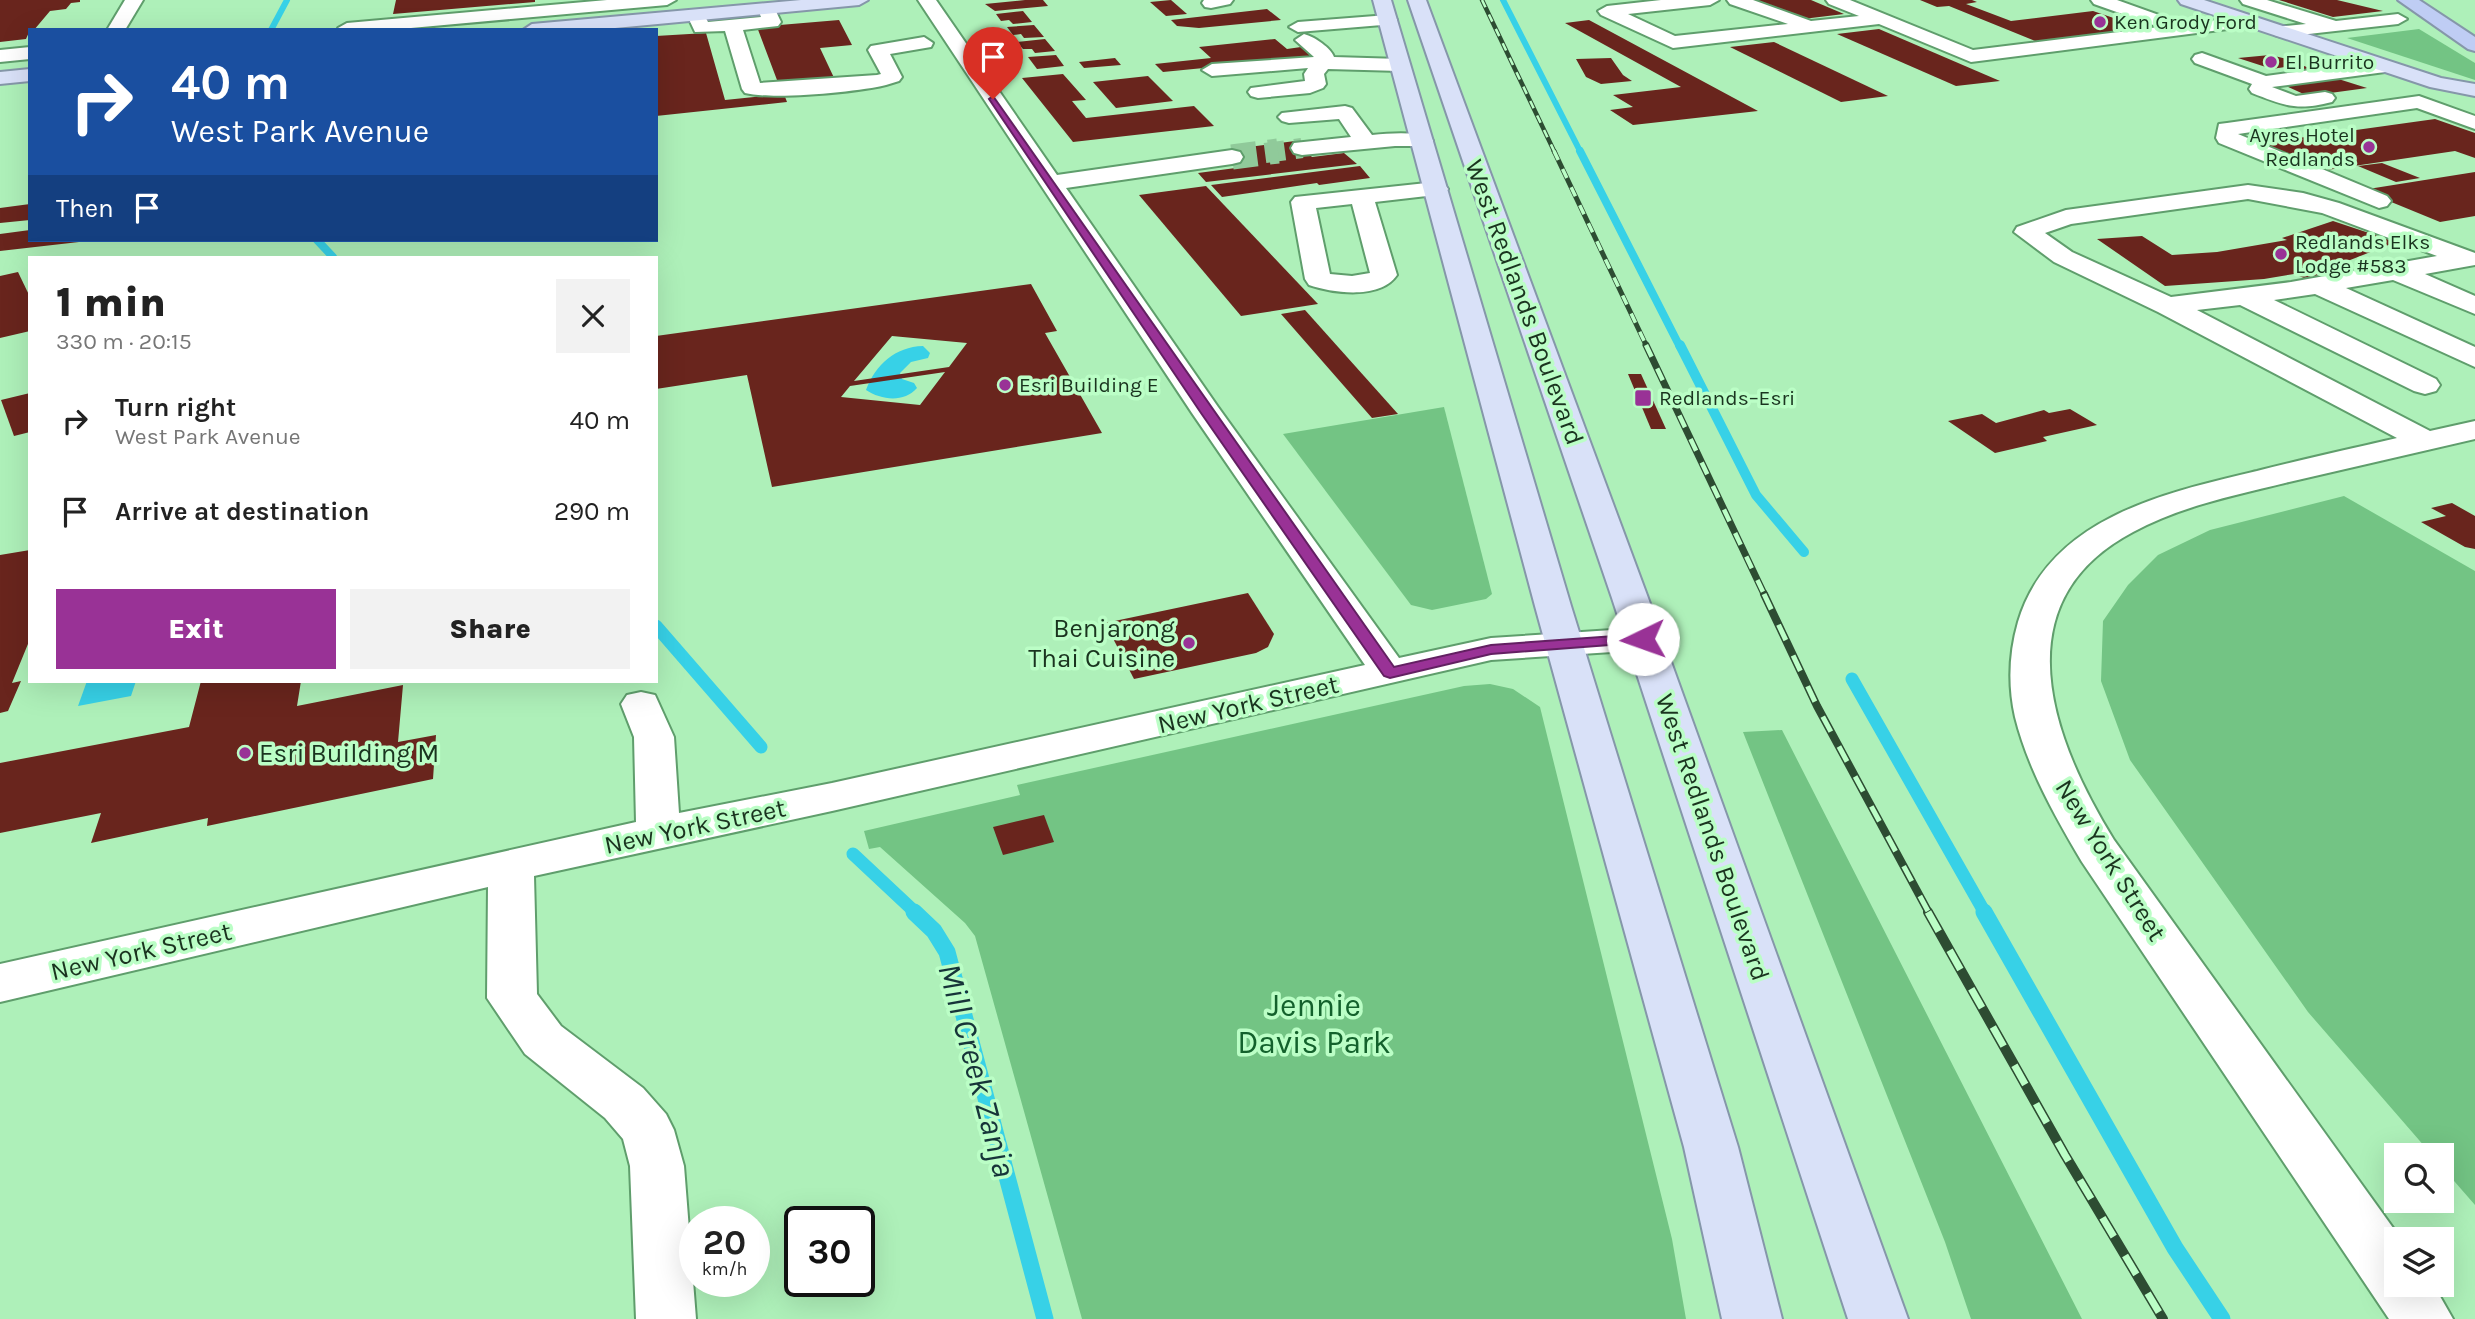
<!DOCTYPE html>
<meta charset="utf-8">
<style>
body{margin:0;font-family:Karla,sans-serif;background:#f2f2f2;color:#222;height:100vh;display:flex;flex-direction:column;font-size:26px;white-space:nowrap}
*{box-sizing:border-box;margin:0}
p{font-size:23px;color:#767676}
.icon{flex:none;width:38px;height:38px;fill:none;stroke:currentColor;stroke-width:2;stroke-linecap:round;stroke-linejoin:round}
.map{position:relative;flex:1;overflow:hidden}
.panel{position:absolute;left:28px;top:256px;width:630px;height:427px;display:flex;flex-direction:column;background:#fff;border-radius:0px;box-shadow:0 7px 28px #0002}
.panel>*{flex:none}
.guide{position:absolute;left:28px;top:28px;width:630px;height:214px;border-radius:0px;box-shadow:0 7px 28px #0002;background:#1a4fa0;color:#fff;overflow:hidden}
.fabs{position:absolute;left:2384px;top:1143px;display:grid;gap:14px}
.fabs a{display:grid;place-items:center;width:70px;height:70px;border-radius:0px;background:#fff;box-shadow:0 7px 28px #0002;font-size:35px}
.speed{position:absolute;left:679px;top:1206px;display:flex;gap:14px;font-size:35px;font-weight:700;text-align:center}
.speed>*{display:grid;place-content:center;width:91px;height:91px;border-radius:50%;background:#fff;box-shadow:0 7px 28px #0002;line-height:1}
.speed small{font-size:18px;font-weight:400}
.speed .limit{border:4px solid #111;border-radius:10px;background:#fff;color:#111}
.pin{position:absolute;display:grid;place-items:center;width:60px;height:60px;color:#fff;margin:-72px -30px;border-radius:50% 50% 50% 0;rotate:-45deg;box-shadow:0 0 7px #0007}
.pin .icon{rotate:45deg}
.me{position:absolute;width:77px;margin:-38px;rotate:267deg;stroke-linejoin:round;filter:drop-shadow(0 0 5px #0008)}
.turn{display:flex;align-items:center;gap:24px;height:147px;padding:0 28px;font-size:32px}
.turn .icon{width:91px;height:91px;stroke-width:2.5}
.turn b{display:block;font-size:49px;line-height:60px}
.then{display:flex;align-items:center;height:66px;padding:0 28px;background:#0003;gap:14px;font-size:26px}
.round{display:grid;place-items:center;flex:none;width:74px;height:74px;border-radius:0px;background:#f2f2f2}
.head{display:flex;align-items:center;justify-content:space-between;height:119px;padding:0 28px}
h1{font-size:42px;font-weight:800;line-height:52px}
.cta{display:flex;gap:14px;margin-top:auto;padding:14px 28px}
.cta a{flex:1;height:80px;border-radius:0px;background:#993296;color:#fff;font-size:28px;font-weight:800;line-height:80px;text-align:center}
.cta a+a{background:#f2f2f2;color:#222}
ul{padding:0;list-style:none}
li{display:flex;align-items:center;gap:21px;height:91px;padding:0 28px}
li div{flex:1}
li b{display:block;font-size:26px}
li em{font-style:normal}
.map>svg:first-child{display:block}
</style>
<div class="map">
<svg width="2475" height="1319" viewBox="0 0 2475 1319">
<rect width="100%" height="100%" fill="#aef0b9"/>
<g fill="#73c484">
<polygon points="2419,29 2475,63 2475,80 2347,38"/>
<polygon points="1444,407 1492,594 1486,599 1432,610 1411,605 1283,434"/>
<polygon points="2344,496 2475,571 2475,1205 2441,1166 2441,1155 2432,1155 2308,1012 2130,760 2101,681 2103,621 2128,585 2158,555 2210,530"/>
<polygon points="1490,684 1513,689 1540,707 1672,1239 1686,1319 1082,1319 975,936 965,923 880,847 869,849 864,831 1020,795 1017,785 1464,686"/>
<polygon points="1782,730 2082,1319 1971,1319 1945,1242 1743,732"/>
</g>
<g fill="#37d1e7">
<path d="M923,346L930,353L928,358L911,362L900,373L902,379L914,383L917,388C904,403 881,400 866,390C876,364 895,347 923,346Z"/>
<polygon points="87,681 136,681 131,696 78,706"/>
</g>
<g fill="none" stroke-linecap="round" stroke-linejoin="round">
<g stroke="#37d1e7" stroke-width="6">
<polyline points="1503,0 1581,153"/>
<polyline points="271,30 287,0"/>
</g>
<g stroke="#37d1e7" stroke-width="8">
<polyline points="1580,151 1680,347"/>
<polyline points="317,240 333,257"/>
</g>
<polyline stroke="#37d1e7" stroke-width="10" points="1680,345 1756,495 1804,552"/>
<g stroke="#37d1e7" stroke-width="13">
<polyline points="656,626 761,747"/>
<polyline points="1852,679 1985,913"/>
<polyline points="853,854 916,913"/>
</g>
<g stroke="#37d1e7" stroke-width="17">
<polyline points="914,912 934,931 947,952 1045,1319"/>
<polyline points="1984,912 2175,1248 2222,1319"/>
</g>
</g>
<g fill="#69251d" fill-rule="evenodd">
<polygon points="0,0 80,0 80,2 71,3 66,9 50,11 34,30 30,30 26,39 0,42"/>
<polygon points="396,0 535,0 535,2 393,14"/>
<polygon points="1025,0 1043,0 1048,6 995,11 985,4"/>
<polygon points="1171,0 1187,14 1166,16 1150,2"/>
<polygon points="1753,0 1811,0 1844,14 1803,19"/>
<polygon points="1920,0 1972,0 1977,2 1966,4 2011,21 2093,11 2149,30 2040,43 1949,6 1937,7"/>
<polygon points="2279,0 2337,0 2383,11 2333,17"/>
<polygon points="1267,9 1281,20 1199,28 1177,26 1171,20"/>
<polygon points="1023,11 1032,22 1013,24 1009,20 1001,21 996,14"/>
<polygon points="839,20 852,45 820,48 836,82 780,88 757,27"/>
<polygon points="1589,20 1758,111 1633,125 1610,110 1633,107 1613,95 1681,87 1565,23"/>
<polygon points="1034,25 1044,37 1024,38 1021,34 1013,35 1007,27"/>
<polygon points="1879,29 2000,81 1956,86 1837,34"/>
<polygon points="706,33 725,100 784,94 787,102 656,116 656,36"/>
<polygon points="1045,39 1055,51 1035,53 1032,49 1023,49 1017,42"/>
<polygon points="1275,39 1287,49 1301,47 1314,57 1163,72 1155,64 1211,58 1199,47"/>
<polygon points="1774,42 1888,96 1841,102 1730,47"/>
<polygon points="1056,55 1064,66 1037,69 1028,57"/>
<polygon points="2270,55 2287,59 2314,70 2298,72 2285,67 2272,69 2238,58"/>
<polygon points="1115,58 1121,65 1084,68 1079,62"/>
<polygon points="1611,58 1623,75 1632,81 1601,84 1586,77 1576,59"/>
<polygon points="1063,74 1086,100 1072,101 1086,118 1194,106 1214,126 1073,142 1022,78"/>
<polygon points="1148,76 1173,101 1116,108 1093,82"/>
<polygon points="2332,77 2367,88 2308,96 2284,85"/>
<polygon points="2435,119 2475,133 2475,158 2455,151 2320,171 2255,144"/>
<polygon points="1295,141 1312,157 1344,153 1357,164 1206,182 1198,173 1243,167 1225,150"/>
<polygon points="2382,163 2420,178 2396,182 2358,166"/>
<polygon points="1360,166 1370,178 1319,185 1317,183 1222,197 1211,185"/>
<polygon points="2475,172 2475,216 2440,222 2362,190"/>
<polygon points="1206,186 1318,304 1241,316 1139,195"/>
<polygon points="30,204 30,220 0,223 0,208"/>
<polygon points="2333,221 2396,242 2340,264 2319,267 2331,273 2304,278 2294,274 2264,279 2165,286 2097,239 2142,236 2172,255 2217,252 2287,240 2282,238"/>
<polygon points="30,230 30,240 79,242 0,251 0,234"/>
<polygon points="18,272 30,297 30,331 0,338 0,276"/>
<path d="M1031,284L1057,331L1045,333L1102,433L772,487L747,375L656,389V336ZM892,336L967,343L949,367L854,381ZM945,372L920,405L841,397L850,386Z"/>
<polygon points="1305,310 1398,414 1372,418 1281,314"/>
<polygon points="1628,374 1641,374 1666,429 1651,429"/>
<polygon points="30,393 30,432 14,436 1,400"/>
<polygon points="2070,409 2097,425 2043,437 2047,441 1995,453 1948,421 1982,414 1996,423 2044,410 2049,413"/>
<polygon points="2452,503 2475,516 2475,549 2465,547 2421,522 2446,516 2431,508"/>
<polygon points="30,550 30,639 12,683 21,681 8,711 0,713 0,555"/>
<polygon points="1248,593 1274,634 1268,647 1256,653 1134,679 1105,623"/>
<polygon points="201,681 301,681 297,706 403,685 398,742 436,735 433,779 207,826 208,818 91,843 101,813 0,833 0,763 189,727"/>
<polygon points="1044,815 1054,842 1003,855 993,827"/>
</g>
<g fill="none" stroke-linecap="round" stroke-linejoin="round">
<polyline stroke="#90ca9a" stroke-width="20" stroke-dasharray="20 10" stroke-linecap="butt" points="1265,153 1302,148"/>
<polyline stroke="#90ca9a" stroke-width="25" stroke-dasharray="25 12" stroke-linecap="butt" points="1232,157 1278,151"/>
<g stroke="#5f9e6c" stroke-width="4">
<g id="minor">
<polygon points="125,0 143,0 125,30 107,30"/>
<polygon points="607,0 676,0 667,5 389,30 338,28 347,23"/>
<polygon points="918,0 936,0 1057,175 1232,150 1240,152 1243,157 1240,162 1232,164 1066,188 1218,407 1399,658 1491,638 1643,628 1656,631 1662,639 1656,647 1643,650 1491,660 832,811 534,876 537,994 561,1026 643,1088 666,1114 674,1130 684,1166 696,1319 636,1319 630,1166 623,1139 605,1118 525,1054 487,998 488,887 0,1002 0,964 636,822 634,737 621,704 627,695 641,692 655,695 674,737 679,813 832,783 1365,665 1192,413"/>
<polygon points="1204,0 1233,0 1230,4 1211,8 1205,7 1202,3"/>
<polygon points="1661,0 1719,0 1710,5 1628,14 1675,36 1788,24 1730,4 1727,0 1753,0 1811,21 1859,16 1829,4 1826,0 1850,0 1973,50 2159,27 2094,4 2091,0 2117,0 2184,24 2251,16 2260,21 2251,26 1971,62 1879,24 1673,48 1601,15 1598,11 1607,6"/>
<polygon points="2240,0 2267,0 2336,21 2398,14 2407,19 2398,24 2282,37 2275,35 2273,31 2275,27 2306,24 2243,4"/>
<path d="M767,4L773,5L781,22L778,26L743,30L760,83L877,75L881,74L868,50L871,46L924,37L933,43L931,47L890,54L902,77L899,81L886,85C858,92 772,100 745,93L742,89L725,31L695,32L687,15L690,11H702L708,22L761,17L758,9Z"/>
<polygon points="1388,15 1394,16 1397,20 1394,24 1298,32 1289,27 1298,22"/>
<path d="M1304,34C1315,37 1331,48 1334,57L1400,59L1410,65L1400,71L1328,69L1324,74L1326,84L1323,88L1310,93L1258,98L1251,96L1248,92L1251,88L1305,81L1304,74L1308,68L1212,76L1202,70L1212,64L1314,57L1295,40Z"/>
<polygon points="30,47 30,59 0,62 0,50"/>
<path d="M2202,53L2266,76L2385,60L2395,66L2385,72L2272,87L2296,96L2325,92L2332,94L2335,98L2332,102C2297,111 2285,106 2252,93L2249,89L2252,84L2195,63L2192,59L2195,55Z"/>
<polygon points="2419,96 2475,116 2475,129 2417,108 2238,134 2387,196 2391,201 2387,206 2379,208 2219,143 2216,138 2219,124 2227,123"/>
<path d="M1345,106L1352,108L1372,135C1391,133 1411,132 1430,136L1433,141L1430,146H1395L1302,155L1294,153L1291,148L1294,143L1351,137L1339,119L1289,123L1282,121L1278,117L1282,113Z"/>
<path d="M1436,182L1444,184L1448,189L1444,194L1375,202L1397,275C1380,300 1333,293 1309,285L1305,279L1291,202L1295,197ZM1352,204L1370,273L1352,276L1330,274L1316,208Z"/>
<path d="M2248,185L2303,193L2339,203L2475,253V265L2425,274L2475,296V314L2393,280L2346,288L2475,347V367L2315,294L2274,300L2436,379L2440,385L2436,391L2425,394L2414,391L2240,305L2197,310L2430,431L2475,421V439C2413,453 2351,468 2289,482C2236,495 2181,506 2133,532C2000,602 2052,740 2114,840L2401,1239H2396V1284H2433L2453,1319H2389L2082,862C2055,816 2028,769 2015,717C2008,686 2009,653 2018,622C2049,518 2164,493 2257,471C2303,459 2350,449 2397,438L2158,312L2054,262L2014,232L2017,227L2066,210ZM2248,199L2322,213L2437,256L2291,282L2171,297L2072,252L2045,233L2071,224Z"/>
</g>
</g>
<g stroke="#8597a9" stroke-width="4">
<g id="major">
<polygon points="801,0 868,0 859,5 594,30 523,30 532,24"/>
<polygon points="1373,0 1391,0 1571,606 1738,1147 1782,1319 1722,1319 1684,1147 1535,606"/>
<polygon points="1408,0 1426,0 1648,598 1908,1319 1848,1319 1612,598"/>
<polygon points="2178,0 2204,0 2441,78 2475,84 2475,96 2430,87 2181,4"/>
<polygon points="30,69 30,81 0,84 0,72"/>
</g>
</g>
<g stroke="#8597a9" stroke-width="4">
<polygon id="highway" points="2398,0 2419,0 2475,37 2475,51 2468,49"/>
</g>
<use href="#minor" fill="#fff" fill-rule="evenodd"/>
<use href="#major" fill="#d9e1f8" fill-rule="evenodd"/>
<use href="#highway" fill="#bfcdf4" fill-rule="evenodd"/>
<g stroke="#2d4c32" stroke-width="4.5">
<polyline id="rail-far4" points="1482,0 1555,153"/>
</g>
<g stroke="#2d4c32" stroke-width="5">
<polyline id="rail-far3" points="1554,151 1647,347"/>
</g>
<g stroke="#2d4c32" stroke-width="7">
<polyline id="rail-far2" points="1646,345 1765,596"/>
</g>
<g stroke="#2d4c32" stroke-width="8">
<polyline id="rail-far1" points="1764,594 1817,706 1929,913"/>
</g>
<g stroke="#2d4c32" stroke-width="10">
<polyline id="rail" points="1928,912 2065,1155 2163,1319"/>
</g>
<use href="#rail-far4" stroke="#bbfec6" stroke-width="2.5" stroke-dasharray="8" stroke-linecap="butt"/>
<use href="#rail-far3" stroke="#bbfec6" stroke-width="3.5" stroke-dasharray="10" stroke-linecap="butt"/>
<use href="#rail-far2" stroke="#bbfec6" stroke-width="4.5" stroke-dasharray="13" stroke-linecap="butt"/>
<use href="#rail-far1" stroke="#bbfec6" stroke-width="5" stroke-dasharray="17" stroke-linecap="butt"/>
<use href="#rail" stroke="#bbfec6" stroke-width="7" stroke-dasharray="22" stroke-linecap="butt"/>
</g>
<polygon fill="#993296" stroke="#632062" stroke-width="2" points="993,96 1394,667 1491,645 1643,634 1649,635 1651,639 1649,642 1491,654 1390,678 1384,676 1201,413 989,99"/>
<g fill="#993296" stroke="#bbfec6" stroke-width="2.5">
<circle cx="2100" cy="22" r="7"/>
<circle cx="2271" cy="62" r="7"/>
<circle cx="2369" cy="147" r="7"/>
<circle cx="2281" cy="254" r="7"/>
<circle cx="1005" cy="385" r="7"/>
<rect x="1634" y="389" width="18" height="18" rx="3.5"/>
<circle cx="1189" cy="643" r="7"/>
<circle cx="245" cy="753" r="7"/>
</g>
<g text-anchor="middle" stroke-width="7" stroke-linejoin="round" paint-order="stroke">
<g font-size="21" fill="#1a341f" stroke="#bbfec6" text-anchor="start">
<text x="2114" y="29">Ken Grody Ford</text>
<text x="2285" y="69">El Burrito</text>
<text x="2355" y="142" text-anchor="end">Ayres Hotel<tspan x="2355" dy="24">Redlands</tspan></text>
<text x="2295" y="249">Redlands Elks<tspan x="2295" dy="24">Lodge #583</tspan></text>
<text x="1019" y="392">Esri Building E</text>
<text x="1659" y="405">Redlands–Esri</text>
</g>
<g font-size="26" fill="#1a341f" stroke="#bbfec6">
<text transform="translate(1525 302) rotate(70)" y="9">West Redlands Boulevard</text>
<text transform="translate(1248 704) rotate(-13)" y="9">New York Street</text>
<text transform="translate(695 826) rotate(-12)" y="9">New York Street</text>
<text transform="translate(1713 837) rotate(71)" y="9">West Redlands Boulevard</text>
<text transform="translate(2111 860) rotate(58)" y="9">New York Street</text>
<text transform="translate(141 951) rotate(-13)" y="9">New York Street</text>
</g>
<g font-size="26" fill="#1a341f" stroke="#bbfec6" text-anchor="end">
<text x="1175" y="637">Benjarong<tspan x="1175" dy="30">Thai Cuisine</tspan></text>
<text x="259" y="762" text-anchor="start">Esri Building M</text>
</g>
<g font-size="32" fill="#13612c" stroke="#bbfec6">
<text x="1314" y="1016">Jennie<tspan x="1314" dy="37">Davis Park</tspan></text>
</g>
<g font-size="33" font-style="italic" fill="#163439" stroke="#bbfec6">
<text transform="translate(978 1070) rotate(75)" y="12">Mill Creek Zanja</text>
</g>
</g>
</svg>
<div class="fabs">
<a><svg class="icon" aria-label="search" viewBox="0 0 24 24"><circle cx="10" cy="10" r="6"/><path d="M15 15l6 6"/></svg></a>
<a><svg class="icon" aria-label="layers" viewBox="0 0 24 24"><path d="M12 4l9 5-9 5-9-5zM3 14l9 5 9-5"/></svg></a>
</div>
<div class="speed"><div>20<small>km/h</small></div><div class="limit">30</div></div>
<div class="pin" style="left:993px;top:99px;background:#d93025"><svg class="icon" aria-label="arrive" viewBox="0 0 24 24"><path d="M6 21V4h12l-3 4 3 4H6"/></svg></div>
<svg class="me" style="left:1643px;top:639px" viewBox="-20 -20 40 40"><circle r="19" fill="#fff"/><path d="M0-13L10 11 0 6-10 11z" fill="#993296"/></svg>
<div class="guide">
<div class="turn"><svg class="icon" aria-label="right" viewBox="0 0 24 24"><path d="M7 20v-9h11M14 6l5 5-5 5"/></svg><div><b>40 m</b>West Park Avenue</div></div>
<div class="then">Then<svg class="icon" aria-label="arrive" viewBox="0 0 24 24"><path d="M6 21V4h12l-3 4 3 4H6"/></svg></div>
</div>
<section class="panel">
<div class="head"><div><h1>1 min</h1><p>330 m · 20:15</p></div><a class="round"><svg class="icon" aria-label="close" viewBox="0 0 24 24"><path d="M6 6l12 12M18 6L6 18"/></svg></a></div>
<ul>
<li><svg class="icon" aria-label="right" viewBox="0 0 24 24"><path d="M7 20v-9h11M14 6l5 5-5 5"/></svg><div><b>Turn right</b><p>West Park Avenue</p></div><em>40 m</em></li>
<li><svg class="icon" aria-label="arrive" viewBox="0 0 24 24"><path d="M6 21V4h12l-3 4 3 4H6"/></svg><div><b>Arrive at destination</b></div><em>290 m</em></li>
</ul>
<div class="cta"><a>Exit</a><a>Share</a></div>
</section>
</div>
